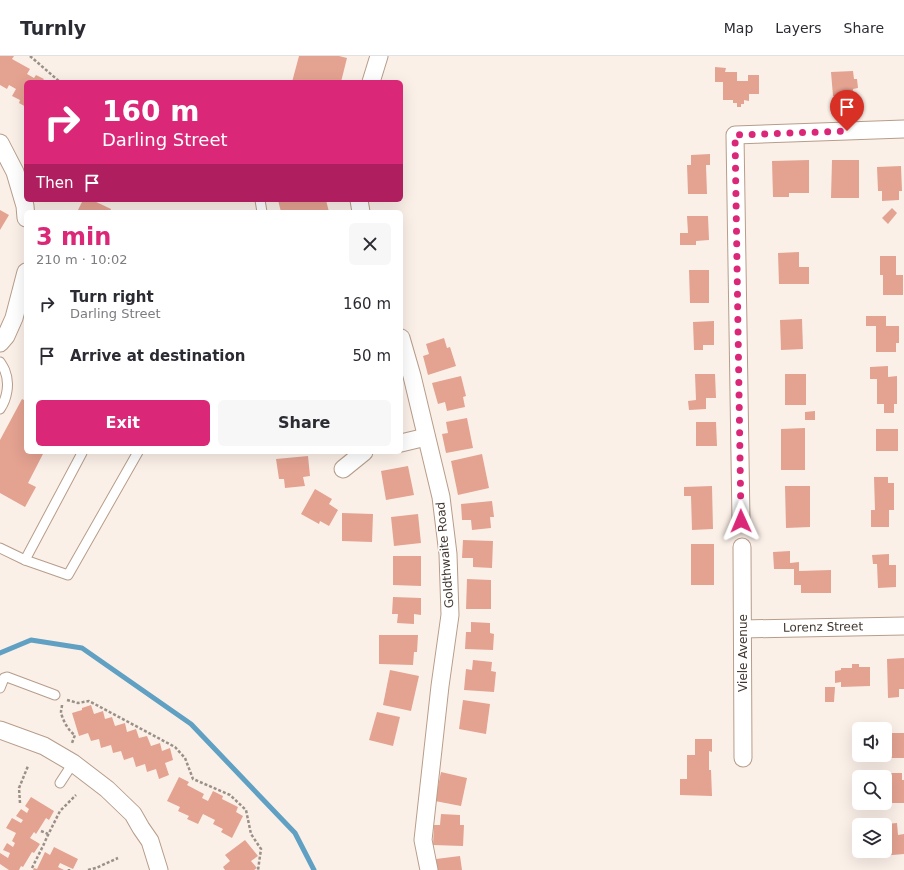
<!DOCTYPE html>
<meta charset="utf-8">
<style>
body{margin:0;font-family:"DejaVu Sans",sans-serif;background:#f7f7f7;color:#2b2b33;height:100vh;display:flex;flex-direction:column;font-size:15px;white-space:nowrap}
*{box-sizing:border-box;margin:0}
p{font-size:13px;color:#7c7c81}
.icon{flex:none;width:22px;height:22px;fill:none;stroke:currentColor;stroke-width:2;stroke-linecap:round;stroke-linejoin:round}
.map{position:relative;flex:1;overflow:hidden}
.details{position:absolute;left:24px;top:154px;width:379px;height:244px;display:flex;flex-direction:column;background:#fff;border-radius:6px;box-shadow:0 4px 16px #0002}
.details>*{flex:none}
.top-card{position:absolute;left:24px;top:24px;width:379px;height:122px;border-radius:6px;box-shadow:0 4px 16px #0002;background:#db2777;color:#fff;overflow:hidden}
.fabs{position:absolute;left:852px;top:666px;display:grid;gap:8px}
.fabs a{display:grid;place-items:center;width:40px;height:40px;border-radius:6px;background:#fff;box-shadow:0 4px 16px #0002;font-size:20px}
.pin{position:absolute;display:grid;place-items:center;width:34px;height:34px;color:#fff;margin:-41px -17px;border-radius:50% 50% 50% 0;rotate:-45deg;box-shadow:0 0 4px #0007}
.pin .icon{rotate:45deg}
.me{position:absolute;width:44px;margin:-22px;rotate:359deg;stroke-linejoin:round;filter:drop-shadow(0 0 3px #0008)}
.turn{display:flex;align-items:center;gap:14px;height:84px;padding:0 12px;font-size:18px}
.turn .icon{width:52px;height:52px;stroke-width:2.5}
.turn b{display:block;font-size:28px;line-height:34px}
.then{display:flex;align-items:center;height:38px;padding:0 12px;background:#0003;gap:8px;font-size:15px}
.round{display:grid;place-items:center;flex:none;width:42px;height:42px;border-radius:6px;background:#f7f7f7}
.overview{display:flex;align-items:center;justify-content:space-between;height:68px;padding:0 12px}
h1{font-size:24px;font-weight:600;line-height:30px;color:#db2777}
.primary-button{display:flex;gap:8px;margin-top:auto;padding:8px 12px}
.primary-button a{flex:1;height:46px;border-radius:6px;background:#db2777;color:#fff;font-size:16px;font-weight:600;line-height:46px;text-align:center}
.primary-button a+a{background:#f7f7f7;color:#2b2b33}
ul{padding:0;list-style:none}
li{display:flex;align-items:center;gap:12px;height:52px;padding:0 12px}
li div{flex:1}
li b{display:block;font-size:15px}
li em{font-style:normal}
header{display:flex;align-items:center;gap:24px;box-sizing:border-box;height:56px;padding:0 20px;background:#fff;border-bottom:1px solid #e1e1e2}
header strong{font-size:19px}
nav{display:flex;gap:22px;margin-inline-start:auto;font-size:14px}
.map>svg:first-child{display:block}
</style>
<header>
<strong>Turnly</strong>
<nav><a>Map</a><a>Layers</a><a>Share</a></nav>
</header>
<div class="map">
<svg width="904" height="814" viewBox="0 0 904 814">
<rect width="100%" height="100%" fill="#fbf0e8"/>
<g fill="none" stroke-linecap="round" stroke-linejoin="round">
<polyline stroke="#60a0c3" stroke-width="5" points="0,597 31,584 82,592 191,668 295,777 314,814"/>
</g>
<g fill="#e4a291">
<polygon points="0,0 14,0 12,3 30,13 27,18 34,22 36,19 44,23 42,26 26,26 26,51 19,47 20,44 12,40 16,33 9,29 7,33 0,29"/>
<polygon points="299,0 339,0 347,2 341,26 292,26"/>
<polygon points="715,11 726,12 725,16 737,16 737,25 748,25 748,19 759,19 759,38 749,38 749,45 744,44 744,48 741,48 741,51 737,51 737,47 733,47 733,44 723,44 723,26 715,26"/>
<polygon points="853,15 854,23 857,23 858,32 853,33 853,39 833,40 831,16"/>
<polygon points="710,98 710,109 706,109 707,138 688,138 687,109 691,109 691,99"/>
<polygon points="809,104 809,137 789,137 789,141 773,141 772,105"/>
<polygon points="832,104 859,104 859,142 831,142"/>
<polygon points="901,110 902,135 899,135 899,144 882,145 882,135 878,135 877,111"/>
<polygon points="83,144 92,144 111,153 110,156 77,156"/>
<polygon points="278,144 326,144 329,156 281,156"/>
<polygon points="892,152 897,157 888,168 882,162"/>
<polygon points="0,154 9,159 0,174"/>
<polygon points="687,160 708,160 709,184 696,185 696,189 680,189 680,177 688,177"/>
<polygon points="799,196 799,211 809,211 809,228 779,228 778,197"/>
<polygon points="880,200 896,200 896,219 903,219 903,239 883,239 883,219 880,219"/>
<polygon points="689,214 709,214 709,247 690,247"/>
<polygon points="866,260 886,260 886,270 899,270 899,287 896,287 896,296 876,296 876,270 866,270"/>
<polygon points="802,263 803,293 781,294 780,264"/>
<polygon points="714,265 714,289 703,289 703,294 694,294 693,266"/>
<polygon points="444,282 447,292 450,291 456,310 428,319 423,300 429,298 426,288"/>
<polygon points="888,310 888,321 897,320 897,348 894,348 894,357 884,357 884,348 877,348 877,323 870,323 870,311"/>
<polygon points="695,318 715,318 716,342 706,342 706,353 689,354 688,345 696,344"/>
<rect x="785" y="318" width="21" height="31"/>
<polygon points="461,320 466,340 463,341 465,351 447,355 445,346 438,348 432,327"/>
<polygon points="22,343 26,345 26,396 44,396 28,427 36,431 25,451 0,437 0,384"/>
<polygon points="815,355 815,364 805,364 805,356"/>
<polygon points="467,362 473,392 446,397 442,378 448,377 446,366"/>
<polygon points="696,366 716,366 717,390 696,390"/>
<polygon points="805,372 805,414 781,414 781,373"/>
<rect x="876" y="373" width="22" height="22"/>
<polygon points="482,398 489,432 458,439 451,405"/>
<polygon points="308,400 310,420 303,421 305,430 285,432 284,423 279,423 276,403"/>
<polygon points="408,410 414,439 386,444 381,415"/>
<polygon points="874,421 888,421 888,427 894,427 894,454 889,454 889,471 871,471 871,454 875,454"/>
<polygon points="712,430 713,473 692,474 691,440 684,440 684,431"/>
<polygon points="785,430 810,430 810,471 786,472"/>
<polygon points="315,433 332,443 329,448 338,454 329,470 320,465 319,468 301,458"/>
<polygon points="492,445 494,461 490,461 491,472 472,474 471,464 462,464 461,448"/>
<polygon points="342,457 373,458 372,486 342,485"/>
<polygon points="418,458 421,487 394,490 391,461"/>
<polygon points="463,484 493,485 492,512 473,511 473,502 462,502"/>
<rect x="691" y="488" width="23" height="41"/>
<polygon points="790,495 790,507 799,506 799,515 831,514 831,537 801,537 801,529 794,529 794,513 774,513 773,496"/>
<polygon points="889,498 889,509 896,509 896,531 878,532 877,508 873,508 872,499"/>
<polygon points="393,500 421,500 421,530 393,529"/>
<polygon points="467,523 491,524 491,553 466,553"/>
<polygon points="393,541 421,542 421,559 414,558 414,568 397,567 398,558 392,558"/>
<polygon points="471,566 490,567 490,577 494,578 493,594 465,593 466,576 471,576"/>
<polygon points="379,579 418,579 417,596 414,596 413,609 379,608"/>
<polygon points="904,602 904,633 899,633 899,641 888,642 887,603"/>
<polygon points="473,604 492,606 491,615 496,616 494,636 464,634 466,613 472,614"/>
<polygon points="852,608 859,608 859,611 870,611 870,630 841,631 841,626 835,627 835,615 841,614 841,612 852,612"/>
<polygon points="390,614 419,620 411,655 383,649"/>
<polygon points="825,631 835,631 834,646 825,646"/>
<polygon points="463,644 490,648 486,678 459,673"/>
<polygon points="91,649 94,658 103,655 105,663 112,661 115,670 125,667 127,676 136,673 139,682 147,680 151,690 160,687 162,695 170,692 173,704 165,707 169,719 159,723 156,713 147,716 145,708 136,711 133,701 124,704 121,695 113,697 111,689 101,692 99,683 91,685 88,677 79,680 72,657 82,654 82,652"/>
<polygon points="377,656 400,661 393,690 369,684"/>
<rect x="886" y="677" width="18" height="25"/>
<polygon points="695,683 712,683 712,696 709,695 709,714 711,714 712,740 680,739 680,723 687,723 687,699 695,699"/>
<polygon points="441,716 467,722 461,750 435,745"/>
<polygon points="878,717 902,717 902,724 904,724 904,747 885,747 885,735 887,735 887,725 885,725 885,721 878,721"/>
<polygon points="179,721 189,726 187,729 204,738 202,742 208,745 213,735 223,740 222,743 238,751 236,756 243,760 232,782 221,776 223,773 213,768 215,764 203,758 198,768 187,763 189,760 178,755 180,751 167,745"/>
<polygon points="31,741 54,755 49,764 46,762 36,778 34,776 30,782 40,788 34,797 32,796 23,811 21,810 19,814 9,814 0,808 0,797 8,802 10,797 3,794 7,787 13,791 15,787 12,785 16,777 6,772 12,762 21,767 23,764 16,760 21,753 27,757 29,753 25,750"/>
<polygon points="441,758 460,759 460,769 464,769 463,790 433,789 434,769 440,769"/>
<polygon points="897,767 898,779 904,778 904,798 881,800 881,795 885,795 885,788 887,788 887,778 885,778 885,768"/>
<polygon points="245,784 258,800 251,805 257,812 254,814 225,814 223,811 230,805 225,799"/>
<polygon points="54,791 78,803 73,813 60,807 58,811 64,814 33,814 34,812 37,813 45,796 50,799"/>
<polygon points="460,800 462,814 437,814 436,803"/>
</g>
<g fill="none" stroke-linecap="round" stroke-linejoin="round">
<g stroke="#b79d8a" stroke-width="11">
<g id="lane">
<polyline points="260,144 262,156"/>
<path d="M0,306C2,309 4,312 5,315C10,327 7,343 0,353"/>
<polyline points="0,492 25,504 68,519 138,396"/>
<polyline points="25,504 82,397"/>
<polyline points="0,632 4,622 7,621 55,639"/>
<polyline points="60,727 73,707"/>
</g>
</g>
<g stroke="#b79d8a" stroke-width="19">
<g id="street">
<polyline points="371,26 379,0"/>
<polyline points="0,87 15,116 25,150 26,162"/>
<polyline points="359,144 361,156"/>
<polyline points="401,282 412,320 441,441 448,498 450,559 440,630 423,784 429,814"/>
<polyline points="0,287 6,280 14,262 26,216"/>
<polyline points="401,387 426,381"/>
<polyline points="343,413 364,396"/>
<polyline points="741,465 735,79 904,73"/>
<polyline points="742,491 743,702"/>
<polyline points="743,573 904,570"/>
<polyline points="0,674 44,690 73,707 107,733 133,758 141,772 150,785 159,814"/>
</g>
</g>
<g stroke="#9b9088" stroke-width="2.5" stroke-dasharray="3 2" stroke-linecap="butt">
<polyline points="30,0 60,26"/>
<polyline points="67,644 78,647 89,645 175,691 185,702 193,723 230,739 246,754 251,778 261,793 258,814"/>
<path d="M62,649C62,651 61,654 61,656C62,663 69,676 75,679L72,687"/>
<polyline points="20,747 19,732 28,710"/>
<polyline points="41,775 48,778"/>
<polyline points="32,812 43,790 47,781 60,755 76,739"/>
<polyline points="69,813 69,814"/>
<polyline points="88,814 96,812 118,802"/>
</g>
<use href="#lane" stroke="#fff" stroke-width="9"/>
<use href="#street" stroke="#fff" stroke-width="17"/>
</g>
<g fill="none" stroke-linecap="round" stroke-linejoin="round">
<polyline stroke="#db2777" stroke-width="7" stroke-dasharray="0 12.6" points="741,465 735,79 847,75"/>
</g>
<g text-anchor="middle" stroke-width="3" stroke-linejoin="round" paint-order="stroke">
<g font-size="12" fill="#423730" stroke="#fff">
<text transform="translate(445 499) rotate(-95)" y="4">Goldthwaite Road</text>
<text transform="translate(823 571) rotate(-1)" y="4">Lorenz Street</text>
<text transform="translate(743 597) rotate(-90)" y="4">Viele Avenue</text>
</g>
</g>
</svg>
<div class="fabs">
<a><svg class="icon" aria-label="sound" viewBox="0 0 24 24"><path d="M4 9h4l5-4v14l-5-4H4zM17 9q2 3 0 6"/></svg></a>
<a><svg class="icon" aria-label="search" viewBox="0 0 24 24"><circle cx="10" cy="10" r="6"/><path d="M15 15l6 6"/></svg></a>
<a><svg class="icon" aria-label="layers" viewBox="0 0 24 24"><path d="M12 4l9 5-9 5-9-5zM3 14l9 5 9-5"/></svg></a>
</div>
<div class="pin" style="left:847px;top:75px;background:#d93025"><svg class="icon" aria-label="arrive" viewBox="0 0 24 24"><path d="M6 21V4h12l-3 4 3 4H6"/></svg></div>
<svg class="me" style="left:741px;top:465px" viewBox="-20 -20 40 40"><path d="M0-17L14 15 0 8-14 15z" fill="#db2777" stroke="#fff" stroke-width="4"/></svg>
<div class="top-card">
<div class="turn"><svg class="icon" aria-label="right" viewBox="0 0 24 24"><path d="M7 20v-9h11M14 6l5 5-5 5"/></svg><div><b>160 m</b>Darling Street</div></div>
<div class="then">Then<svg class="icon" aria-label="arrive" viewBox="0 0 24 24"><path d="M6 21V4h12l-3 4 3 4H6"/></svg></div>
</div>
<section class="details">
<div class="overview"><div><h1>3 min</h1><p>210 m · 10:02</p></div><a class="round"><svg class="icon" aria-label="close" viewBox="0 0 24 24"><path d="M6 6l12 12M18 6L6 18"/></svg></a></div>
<ul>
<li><svg class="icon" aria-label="right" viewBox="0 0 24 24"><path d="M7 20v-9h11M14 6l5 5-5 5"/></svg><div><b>Turn right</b><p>Darling Street</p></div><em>160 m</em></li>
<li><svg class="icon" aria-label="arrive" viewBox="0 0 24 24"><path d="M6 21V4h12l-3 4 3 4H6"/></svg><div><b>Arrive at destination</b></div><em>50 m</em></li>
</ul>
<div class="primary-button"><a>Exit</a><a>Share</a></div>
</section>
</div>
